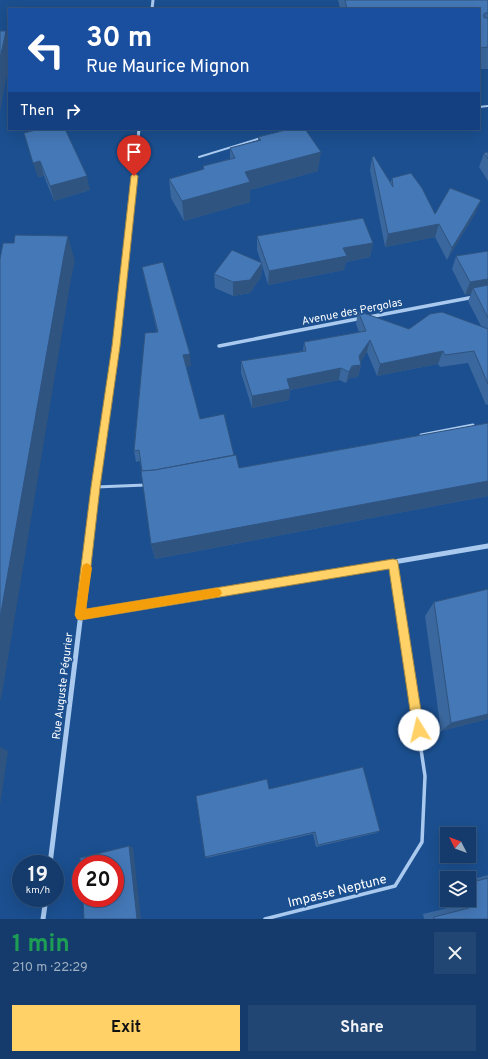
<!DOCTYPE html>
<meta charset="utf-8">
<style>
body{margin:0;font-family:Overpass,sans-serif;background:#214673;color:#f1f3f6;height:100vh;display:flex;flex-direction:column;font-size:15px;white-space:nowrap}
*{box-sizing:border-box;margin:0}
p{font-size:13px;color:#9dadc1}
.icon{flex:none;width:22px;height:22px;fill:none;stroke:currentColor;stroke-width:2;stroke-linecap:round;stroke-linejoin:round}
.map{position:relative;height:919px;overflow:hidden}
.sheet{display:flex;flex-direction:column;background:#143b6b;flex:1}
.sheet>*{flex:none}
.hud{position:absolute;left:8px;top:8px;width:472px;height:122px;border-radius:0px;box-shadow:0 4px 16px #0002,0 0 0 1px #33557e;background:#1a4fa0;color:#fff;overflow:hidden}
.needle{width:26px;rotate:312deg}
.controls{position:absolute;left:440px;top:827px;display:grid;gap:8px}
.controls a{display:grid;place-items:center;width:36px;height:36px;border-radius:0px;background:#143b6b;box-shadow:0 4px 16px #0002,0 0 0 1px #33557e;font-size:20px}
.speed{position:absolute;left:12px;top:855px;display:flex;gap:8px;font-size:20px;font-weight:700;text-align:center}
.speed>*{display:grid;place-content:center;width:52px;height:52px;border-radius:50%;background:#143b6b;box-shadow:0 4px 16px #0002,0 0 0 1px #33557e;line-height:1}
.speed small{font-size:10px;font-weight:400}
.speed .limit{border:6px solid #d22;background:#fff;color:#111}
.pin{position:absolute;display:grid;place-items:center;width:34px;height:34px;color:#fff;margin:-41px -17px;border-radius:50% 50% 50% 0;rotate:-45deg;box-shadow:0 0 4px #0007}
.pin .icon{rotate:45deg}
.me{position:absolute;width:44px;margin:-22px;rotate:351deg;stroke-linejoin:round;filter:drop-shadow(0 0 3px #0008)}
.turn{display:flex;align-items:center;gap:14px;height:84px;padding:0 12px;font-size:18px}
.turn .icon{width:52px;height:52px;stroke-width:2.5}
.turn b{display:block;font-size:28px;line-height:34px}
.then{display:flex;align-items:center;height:38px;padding:0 12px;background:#0003;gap:8px;font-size:15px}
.round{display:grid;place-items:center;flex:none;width:42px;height:42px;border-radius:0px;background:#214673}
.overview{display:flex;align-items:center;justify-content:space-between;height:68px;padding:0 12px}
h1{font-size:24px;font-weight:700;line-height:30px;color:#1e9e55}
.cta{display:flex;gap:8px;margin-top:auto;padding:8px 12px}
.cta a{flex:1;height:46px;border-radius:0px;background:#ffd166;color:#111;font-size:16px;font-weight:700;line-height:46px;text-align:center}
.cta a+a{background:#214673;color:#f1f3f6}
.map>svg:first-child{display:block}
</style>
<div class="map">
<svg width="488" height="919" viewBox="0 0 488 919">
<rect width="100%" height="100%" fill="#1b4f8f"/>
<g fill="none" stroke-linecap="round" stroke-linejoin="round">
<g stroke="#a9c9ee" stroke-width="2">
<polyline points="479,107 488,106"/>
<polyline points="199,157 261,138"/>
</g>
<g stroke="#a9c9ee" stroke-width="3">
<polyline points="421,435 473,425"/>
<polyline points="96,487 146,485"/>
</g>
<polyline stroke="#a9c9ee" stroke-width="3.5" points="265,919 395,886 422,842 425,776 393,563"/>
<g stroke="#a9c9ee" stroke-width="3">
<polyline points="152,9 153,0"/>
<polyline points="128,233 139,129"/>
</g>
<g stroke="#a9c9ee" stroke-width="3.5">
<polyline points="369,317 474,297"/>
<polyline points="219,346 362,318"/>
<polyline points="90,533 116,346 128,232"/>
</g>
<g stroke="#a9c9ee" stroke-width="5">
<polyline points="81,615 488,546"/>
<polyline points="50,864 91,532"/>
<polyline points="43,919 46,898"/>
</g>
</g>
<g fill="#3a679d">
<polygon points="338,0 488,0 488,69 479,69 479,9 340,9"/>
<polygon points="24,133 90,190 54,201 44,176 38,177"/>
<polygon points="258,137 318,171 250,190 250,202 184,221 171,198 169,179 203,170 203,166 230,159 230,148 258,141"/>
<polygon points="488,152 488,181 479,167 484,153"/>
<polygon points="372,157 391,182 392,178 435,214 476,212 447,260 435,237 385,247 370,170"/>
<polygon points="257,236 373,243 370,257 346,262 344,270 268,285 262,265 261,277 250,293 233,296 215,288 214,274 261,262 257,250"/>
<polygon points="488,251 488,404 486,405 468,363 440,367 438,364 377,376 367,352 360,362 361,365 358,377 350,378 346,383 339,380 290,390 289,400 252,408 241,373 241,361 303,351 304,342 359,332 356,324 358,311 409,329 481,326 468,301 471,294 465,295 452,269 456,256"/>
<polygon points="142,267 191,366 186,366 200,419 234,455 239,468 488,423 488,496 155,559 151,544 140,461 136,462 134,451 157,332"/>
<polygon points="488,589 488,719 441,731 425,616 434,602"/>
<polygon points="269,789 380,831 376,833 316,847 313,834 207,858 205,857"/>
<polygon points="488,875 488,919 424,919 423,914 456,906 454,900 469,900 469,880"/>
</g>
<g fill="#305480">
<polygon points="6,31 9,44 9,63 0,112 0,59"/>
<polygon points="321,152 318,171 250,190 250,202 184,221 182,201 245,172"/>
<polygon points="40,161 44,176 38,177 33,163"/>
<polygon points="87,176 90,190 54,201 50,186"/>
<polygon points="481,200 476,212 447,260 452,248"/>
<polygon points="439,224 435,237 385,247 388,234"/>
<polygon points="68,236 75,261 71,279 1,700 0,699 0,618 64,255"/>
<polygon points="373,243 370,257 346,262 344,270 268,285 269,271 343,248"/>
<polygon points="262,263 261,277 250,293 233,296 233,282"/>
<polygon points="488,279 488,289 473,288 471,294 465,295 470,282"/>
<polygon points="370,340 367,352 359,365 361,365 358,377 350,378 346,383 349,372"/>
<polygon points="443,351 438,364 377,376 380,364"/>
<polygon points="190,354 191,366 185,367 183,355"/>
<polygon points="341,368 339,380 290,390 289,400 252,408 252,396 287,379"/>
<polygon points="488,481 488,496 155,559 151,544"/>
<polygon points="488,714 488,719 441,731 451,723"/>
<polygon points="0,747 8,751 0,806"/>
<polygon points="129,846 133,847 141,919 137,919"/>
</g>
<g fill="#4478b7" stroke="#305480">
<polygon points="345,0 488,0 488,13 485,13 483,16 485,18 488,18 488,47 479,48 479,9 347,9"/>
<polygon points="0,31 6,31 0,59"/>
<polygon points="40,129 65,129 87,176 50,186 40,161 33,163 24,133"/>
<polygon points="290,129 305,129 321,152 245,172 250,182 182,201 169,179 204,169 203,166 235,158 230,148 261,140 258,137"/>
<polygon points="488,152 488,159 484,153"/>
<polygon points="374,156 393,187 392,178 411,173 422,188 435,214 450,188 481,200 452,248 439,224 388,234 372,157"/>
<polygon points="363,218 373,243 343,248 347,256 269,271 257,236"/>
<polygon points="15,235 68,236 64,255 0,618 0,259 3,243 14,243"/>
<polygon points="232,250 262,263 250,280 233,282 214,274"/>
<polygon points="488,251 488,279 470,282 456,256"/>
<polygon points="163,262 190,354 183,355 200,419 224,414 234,455 155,470 142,471 139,450 134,451 145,333 158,332 142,267"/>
<polygon points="488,285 488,318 473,288"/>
<polygon points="358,311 409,329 430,314 442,312 488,329 488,384 474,351 445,355 443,351 380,364 370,340 359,356 361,365 352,366 349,372 341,368 287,379 290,389 252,396 241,361 306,351 304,342 366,331"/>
<polygon points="488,423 488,481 151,544 141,471 155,470 236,455 239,468"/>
<polygon points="488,589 488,714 451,723 434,602"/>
<polygon points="363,767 380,831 318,845 315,832 205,857 196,796 267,779 269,789"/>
<polygon points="129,846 137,919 84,919 83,898 115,898 115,864 81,864 81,876 80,858"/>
<polygon points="488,878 488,919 434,919 434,917 469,908 467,900 469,900 469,883"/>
</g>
<polygon fill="#ffd166" stroke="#a68842" points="134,173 138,176 120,346 100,487 86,609 393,559 397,560 398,563 424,730 423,734 419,736 415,734 413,730 389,569 81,620 77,619 75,615 91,487 112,346 131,176"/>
<polygon fill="#f59e0b" points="87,563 90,565 92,568 86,609 217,588 220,589 222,593 220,596 217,597 81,620 77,619 75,615 82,568 83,565"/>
<g text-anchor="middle" stroke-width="3.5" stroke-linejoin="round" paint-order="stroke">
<g font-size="11" fill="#fff" stroke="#1b4f8f">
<text transform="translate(352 311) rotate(-11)" y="4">Avenue des Pergolas</text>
<text transform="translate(62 686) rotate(-83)" y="4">Rue Auguste Pégurier</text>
</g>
<g font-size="13" fill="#fff" stroke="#1b4f8f">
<text transform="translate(337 890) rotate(-14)" y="5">Impasse Neptune</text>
</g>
</g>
</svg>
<div class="controls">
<a><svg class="needle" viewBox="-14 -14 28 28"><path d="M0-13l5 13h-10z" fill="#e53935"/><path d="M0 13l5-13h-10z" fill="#9dadc1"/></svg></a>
<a><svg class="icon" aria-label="layers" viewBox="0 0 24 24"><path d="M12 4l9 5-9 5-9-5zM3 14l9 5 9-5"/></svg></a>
</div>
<div class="speed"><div>19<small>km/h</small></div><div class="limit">20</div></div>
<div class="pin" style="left:134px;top:176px;background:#d93025"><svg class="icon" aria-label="arrive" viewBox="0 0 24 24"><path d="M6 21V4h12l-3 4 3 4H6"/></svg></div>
<svg class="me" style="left:419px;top:730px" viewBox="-20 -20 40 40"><circle r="19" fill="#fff"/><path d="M0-13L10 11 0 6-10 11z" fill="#ffd166"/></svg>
<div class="hud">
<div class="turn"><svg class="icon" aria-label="left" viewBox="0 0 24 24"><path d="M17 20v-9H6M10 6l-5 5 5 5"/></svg><div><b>30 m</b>Rue Maurice Mignon</div></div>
<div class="then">Then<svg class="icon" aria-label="right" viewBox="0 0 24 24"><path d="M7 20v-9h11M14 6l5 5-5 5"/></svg></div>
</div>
</div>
<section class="sheet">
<div class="overview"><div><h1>1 min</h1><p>210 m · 22:29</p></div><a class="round"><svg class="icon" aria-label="close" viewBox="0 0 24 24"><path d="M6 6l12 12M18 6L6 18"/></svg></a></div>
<div class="cta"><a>Exit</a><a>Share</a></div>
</section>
